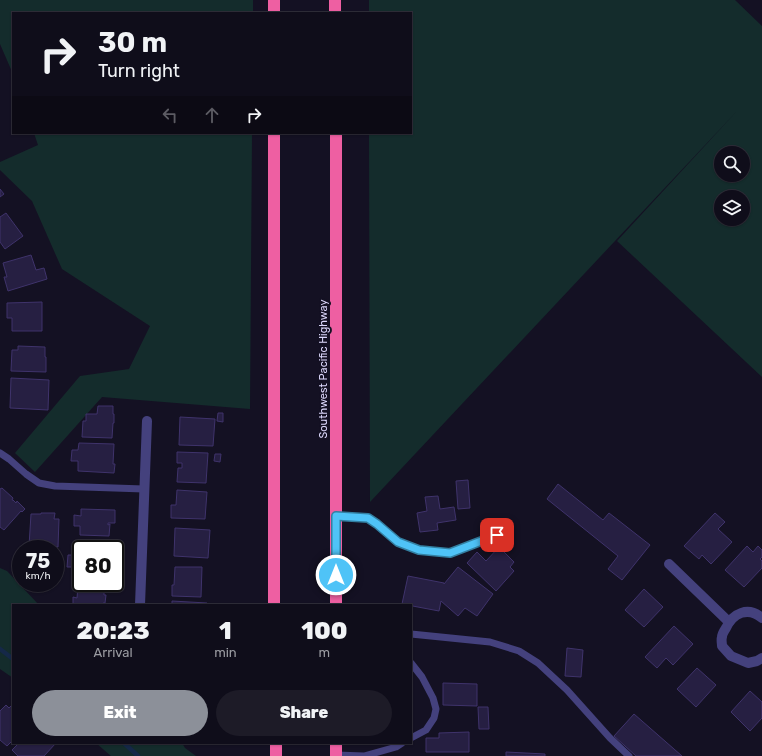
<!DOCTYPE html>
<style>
body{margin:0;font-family:Rubik,sans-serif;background:#1d1b27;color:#f1f3f6;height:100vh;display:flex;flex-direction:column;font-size:15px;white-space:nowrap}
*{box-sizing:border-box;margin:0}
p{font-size:13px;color:#9b9ca2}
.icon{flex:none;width:22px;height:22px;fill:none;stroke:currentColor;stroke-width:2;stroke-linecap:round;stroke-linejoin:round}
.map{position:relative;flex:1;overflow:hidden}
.details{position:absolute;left:12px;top:604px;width:400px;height:140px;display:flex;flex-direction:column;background:#0f0d1a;border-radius:0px;box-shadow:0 1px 3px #0004,0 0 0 1px #2f2d39}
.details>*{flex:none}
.guide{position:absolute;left:12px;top:12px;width:400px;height:122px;border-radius:0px;box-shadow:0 1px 3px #0004,0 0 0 1px #2f2d39;background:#0f0d1a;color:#f1f3f6;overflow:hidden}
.buttons{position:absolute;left:714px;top:146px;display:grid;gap:8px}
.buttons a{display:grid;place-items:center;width:36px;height:36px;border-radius:50%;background:#0f0d1a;box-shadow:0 1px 3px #0004,0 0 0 1px #2f2d39;font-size:20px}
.speed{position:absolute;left:12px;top:540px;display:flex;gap:8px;font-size:20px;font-weight:700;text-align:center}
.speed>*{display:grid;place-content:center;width:52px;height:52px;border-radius:50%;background:#0f0d1a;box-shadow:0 1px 3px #0004,0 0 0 1px #2f2d39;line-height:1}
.speed small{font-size:10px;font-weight:400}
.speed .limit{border:2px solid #111;border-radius:6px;background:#fff;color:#111}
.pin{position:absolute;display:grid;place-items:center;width:34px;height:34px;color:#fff;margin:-17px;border-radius:8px;box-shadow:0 2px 6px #0006}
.me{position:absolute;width:44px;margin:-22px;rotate:0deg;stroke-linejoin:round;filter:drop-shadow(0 0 3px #0008)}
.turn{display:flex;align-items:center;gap:14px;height:84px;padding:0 20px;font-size:18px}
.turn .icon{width:52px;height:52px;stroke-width:2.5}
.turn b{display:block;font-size:28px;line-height:34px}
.lanes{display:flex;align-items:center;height:38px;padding:0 20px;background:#0003;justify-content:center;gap:20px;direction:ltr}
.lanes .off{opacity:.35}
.eta{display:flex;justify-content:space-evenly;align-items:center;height:68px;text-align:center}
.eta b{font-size:24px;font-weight:800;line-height:28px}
.action{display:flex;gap:8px;margin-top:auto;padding:8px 20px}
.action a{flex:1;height:46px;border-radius:24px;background:#8c9099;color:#fff;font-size:16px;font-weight:800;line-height:46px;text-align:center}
.action a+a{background:#1d1b27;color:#f1f3f6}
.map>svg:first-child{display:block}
</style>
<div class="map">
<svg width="762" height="756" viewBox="0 0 762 756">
<rect width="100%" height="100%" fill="#141123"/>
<g fill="#142c2c" fill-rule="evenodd">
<polygon points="0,0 253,0 253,13 13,13 13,74 0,44"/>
<path d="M369,0H735L762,26V377L617,241L737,111L370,502L369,133H411V13H369ZM721,153H743V175H721ZM721,197H743V219H721Z"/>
<polygon points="34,133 252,133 250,409 102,397 35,472 15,453 80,376 129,369 150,326 62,269 32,201 0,170 0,162 38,145"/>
<polygon points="0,568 7,571 39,605 13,605 13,678 0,669"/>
<polygon points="96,743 182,743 185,748 196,756 111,756"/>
</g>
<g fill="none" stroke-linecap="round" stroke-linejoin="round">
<g stroke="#152848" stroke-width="4.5">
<polyline points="0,649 13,659"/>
<polyline points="124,743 138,756"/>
</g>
</g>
<g fill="#261f42" stroke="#3f336b">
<polygon points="0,189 4,194 0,197"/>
<polygon points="6,213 23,236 5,249 0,242 0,217"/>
<polygon points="31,255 36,270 44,268 47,279 8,291 4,277 7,277 3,263"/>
<polygon points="42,302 42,331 12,331 12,318 7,318 7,303"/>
<polygon points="18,346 45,347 45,357 46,357 46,372 11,371 12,350 18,350"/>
<polygon points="11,378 49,380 48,410 10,408"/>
<polygon points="98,406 113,406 113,414 114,414 114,423 113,423 112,438 82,437 83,421 86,421 86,414 97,414"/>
<polygon points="218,413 223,413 223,422 217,421"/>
<polygon points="180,417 215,419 213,446 179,445"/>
<polygon points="79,443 114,444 113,464 115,464 114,473 78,471 78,461 71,461 72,450 78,450"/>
<polygon points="177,452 208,453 206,483 177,482 178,468 182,468 182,463 177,463"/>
<polygon points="215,454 221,454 220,462 214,461"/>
<polygon points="468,480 470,508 458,509 456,481"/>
<polygon points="558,484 603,520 609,513 650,545 622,580 608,569 618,556 547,499"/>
<polygon points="2,488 13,498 12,500 13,500 16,503 17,501 25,509 22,512 21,511 4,530 0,527 0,489"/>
<polygon points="177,490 207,492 205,519 171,518 171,505 176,505"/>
<polygon points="438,496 440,509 454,507 456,520 437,523 438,530 420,532 417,513 427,511 425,497"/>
<polygon points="81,509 115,510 115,523 108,523 108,525 110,524 109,536 80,535 80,526 74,526 74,515 81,516"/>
<polygon points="41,513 55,513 54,519 59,519 58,547 29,546 31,514 41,514"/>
<polygon points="715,513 725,522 718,529 732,542 711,564 702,555 699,559 684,546"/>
<polygon points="175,528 210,530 208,558 174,556"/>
<polygon points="747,546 753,552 758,546 762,550 762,557 760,559 762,561 762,568 744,587 725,570"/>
<polygon points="499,547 514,562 510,567 514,571 496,591 467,563 477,552 486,561"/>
<polygon points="75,549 81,549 81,578 73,577 73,567 67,567 68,555 74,555"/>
<polygon points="175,567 202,567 201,597 172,596 172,585 174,585"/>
<polygon points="458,567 493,594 477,616 465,608 458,616 441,601 439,611 402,604 408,576 444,583 444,584"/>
<polygon points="84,584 88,585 88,586 104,587 104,595 106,595 105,603 103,603 103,605 73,605 73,597 77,598 78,586 83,586"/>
<polygon points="644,589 663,607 644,627 625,610"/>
<polygon points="172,601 207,603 207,605 172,605"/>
<polygon points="674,626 693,644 673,665 666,658 657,668 645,657"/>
<polygon points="567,648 583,650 581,677 565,676"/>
<polygon points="697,668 716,685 696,707 677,689"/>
<polygon points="443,683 477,684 477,706 443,705"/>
<polygon points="750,691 762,702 762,718 750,731 731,712"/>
<polygon points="13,704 13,740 7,746 0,740 0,711 6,705 9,708"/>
<polygon points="478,707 488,707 489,729 479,729"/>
<polygon points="634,714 682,756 636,756 614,736"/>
<polygon points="469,732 469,752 426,752 426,738 439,738 439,733"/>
<polygon points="19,743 56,743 44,756 18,756 12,750"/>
<polygon points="506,752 545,754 545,756 506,756"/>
</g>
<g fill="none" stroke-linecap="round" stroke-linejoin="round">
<g stroke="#44417d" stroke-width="7">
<polyline points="0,453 9,459 26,474 39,483 55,486 144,489"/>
<polyline points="336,516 368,518 377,524 398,542 419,550 450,553 497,535"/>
<polyline points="411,634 490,642 519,651 538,663 567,690 610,738 629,756"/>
<polyline points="411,663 422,677 433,698 436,709 434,718 426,730 411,738"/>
<polyline points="336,755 364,756 396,747 402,743"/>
</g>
<g stroke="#44417d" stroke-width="10">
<polyline points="669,564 729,622"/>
<polyline points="140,605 147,421"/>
<path d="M762,618C748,606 733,613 726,628C724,631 722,634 722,637C721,640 722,643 722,646L731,656L748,663L757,661L762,658"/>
</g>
<g stroke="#ee5fa2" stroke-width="12">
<polyline points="335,0 335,13"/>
<polyline points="274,13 274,0"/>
<polyline points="274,133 274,605"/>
<polyline points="336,133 336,605"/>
<polyline points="276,743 276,756"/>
<polyline points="336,756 336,743"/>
</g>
</g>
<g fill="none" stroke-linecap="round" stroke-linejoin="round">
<g stroke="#337fa1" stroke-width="10">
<polyline id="route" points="336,575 336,516 368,518 377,524 398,542 419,550 450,553 497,535"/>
</g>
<use href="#route" stroke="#4fc3f7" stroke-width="7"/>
</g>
<g text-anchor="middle" stroke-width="4" stroke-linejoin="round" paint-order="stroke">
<g font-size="11" fill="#dbd7fb" stroke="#141123">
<text transform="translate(323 369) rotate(-90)" y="4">Southwest Pacific Highway</text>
</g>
</g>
</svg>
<div class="buttons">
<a><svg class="icon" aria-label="search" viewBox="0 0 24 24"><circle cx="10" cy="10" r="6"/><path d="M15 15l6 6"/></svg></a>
<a><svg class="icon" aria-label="layers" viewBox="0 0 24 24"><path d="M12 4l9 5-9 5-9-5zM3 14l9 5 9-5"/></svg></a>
</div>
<div class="speed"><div>75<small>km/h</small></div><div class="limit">80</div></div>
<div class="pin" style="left:497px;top:535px;background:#d93025"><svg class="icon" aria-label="arrive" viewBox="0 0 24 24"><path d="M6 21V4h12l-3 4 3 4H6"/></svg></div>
<svg class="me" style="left:336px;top:575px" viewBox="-20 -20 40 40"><circle r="17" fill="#4fc3f7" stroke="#fff" stroke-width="3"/><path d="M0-11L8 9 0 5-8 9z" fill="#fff"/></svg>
<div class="guide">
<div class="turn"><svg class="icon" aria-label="right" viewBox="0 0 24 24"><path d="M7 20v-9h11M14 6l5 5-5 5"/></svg><div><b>30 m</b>Turn right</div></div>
<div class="lanes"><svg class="icon off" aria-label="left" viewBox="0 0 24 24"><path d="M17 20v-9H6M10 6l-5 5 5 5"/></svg><svg class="icon off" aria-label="ahead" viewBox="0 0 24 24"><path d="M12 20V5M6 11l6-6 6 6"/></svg><svg class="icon" aria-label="right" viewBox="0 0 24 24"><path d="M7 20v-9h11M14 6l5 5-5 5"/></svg></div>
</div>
<section class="details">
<div class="eta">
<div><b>20:23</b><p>Arrival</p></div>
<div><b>1</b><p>min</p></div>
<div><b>100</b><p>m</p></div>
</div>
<div class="action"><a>Exit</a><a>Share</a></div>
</section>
</div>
